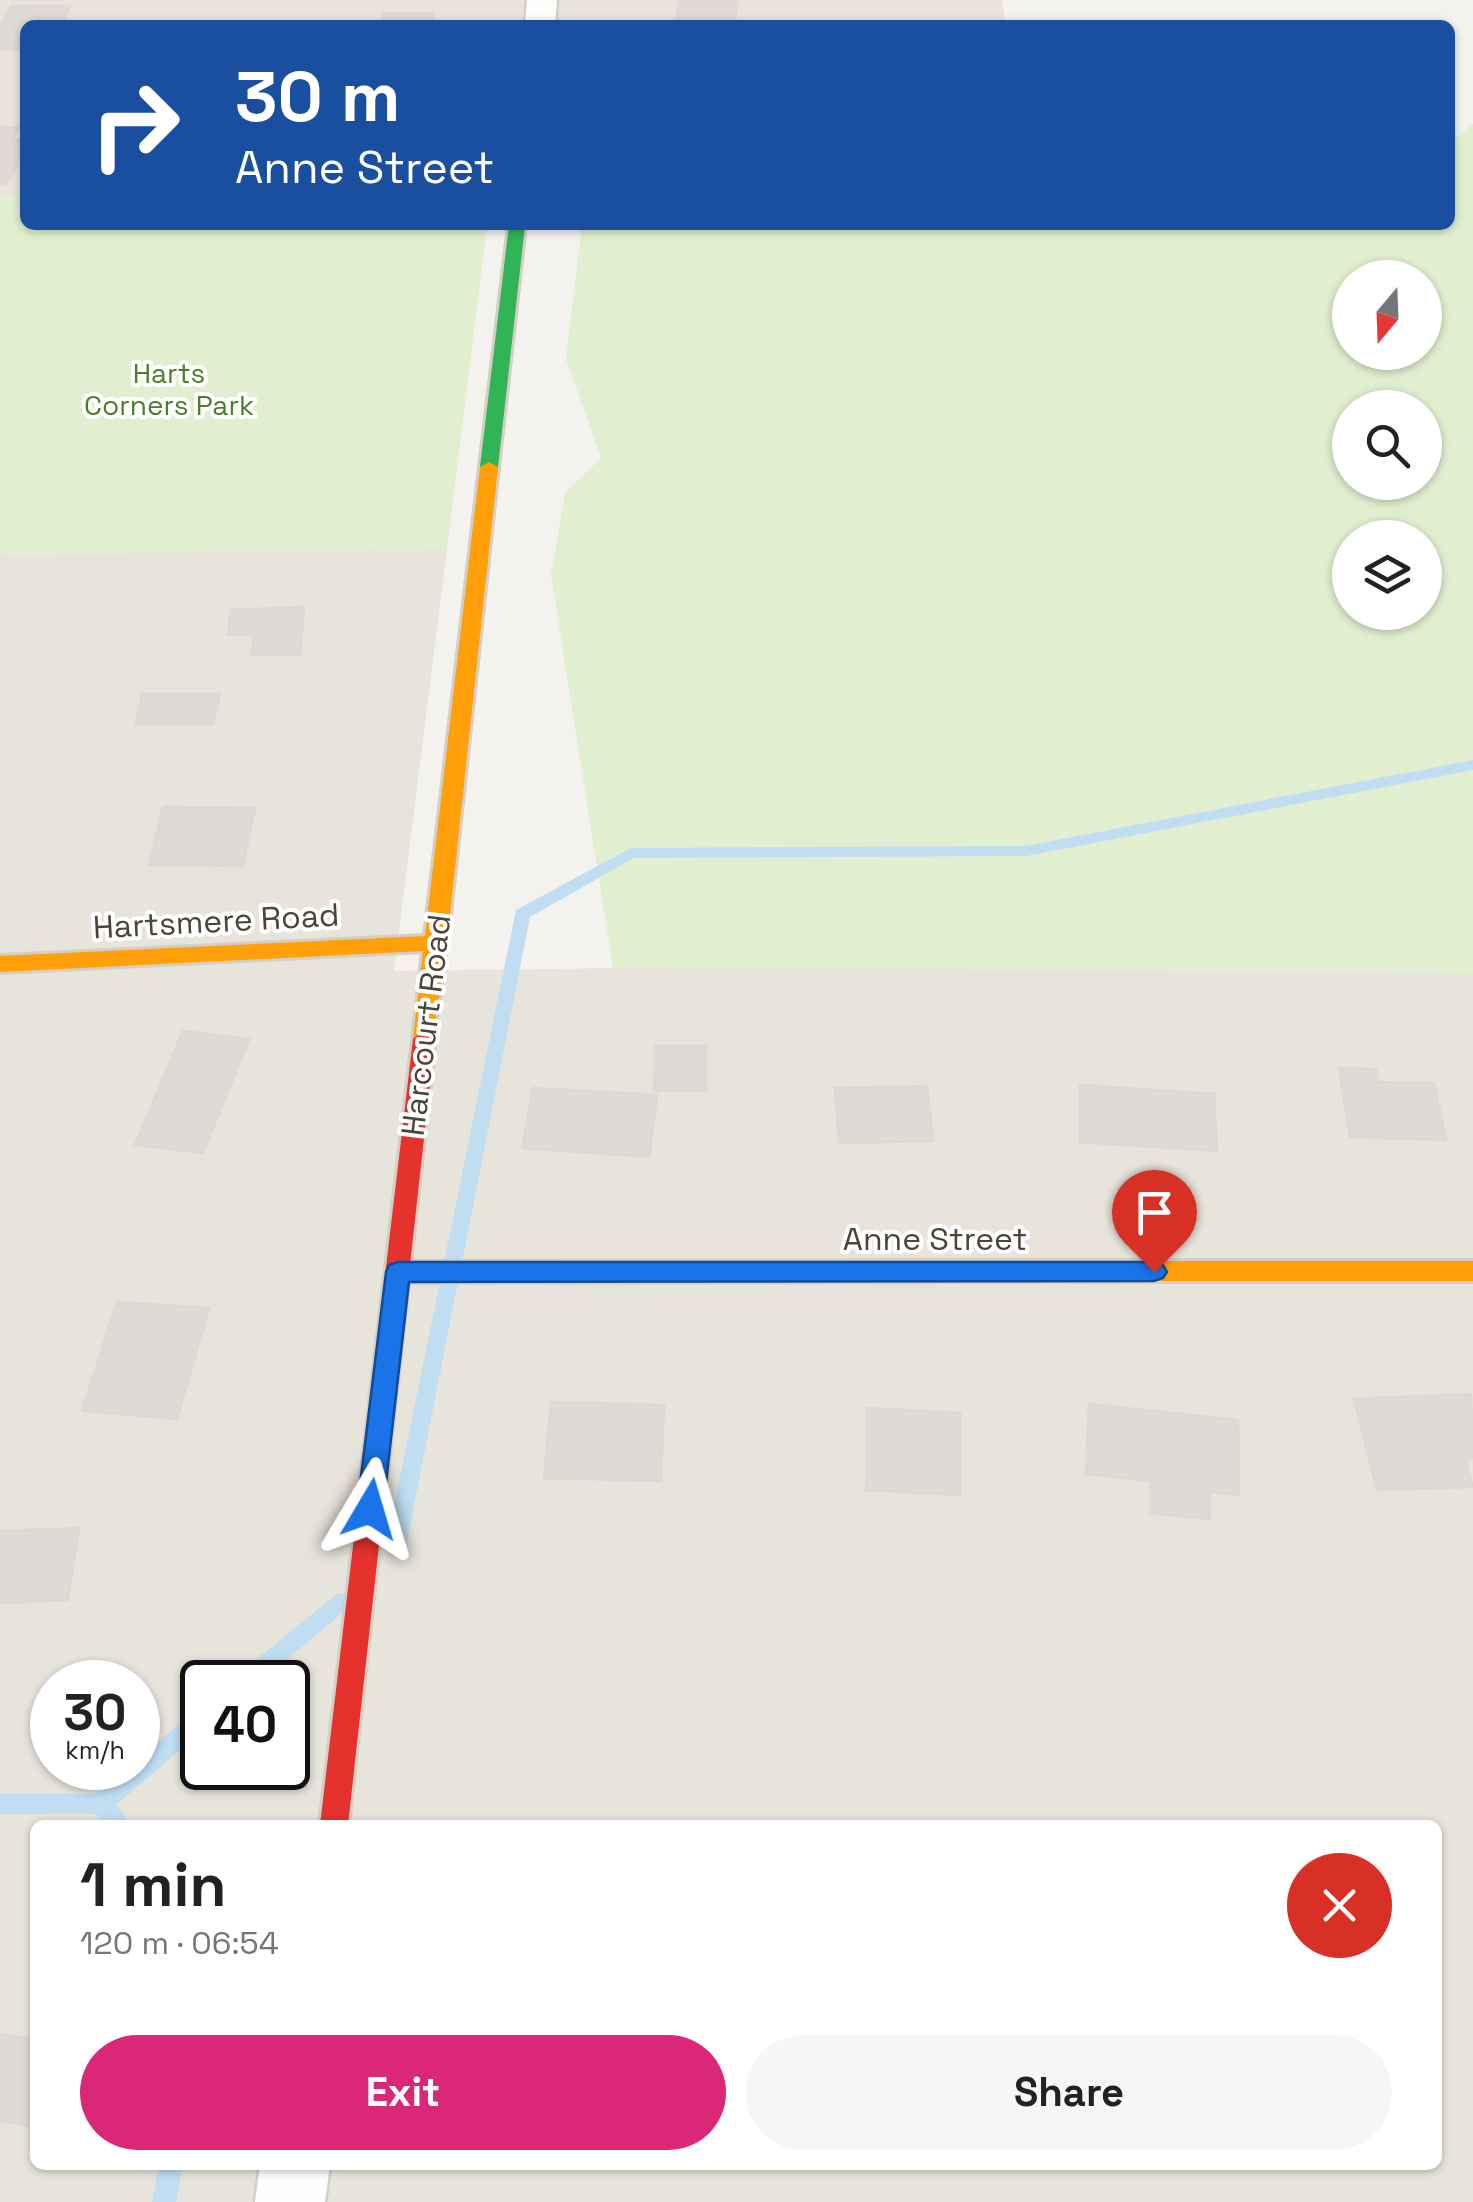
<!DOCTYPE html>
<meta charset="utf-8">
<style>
body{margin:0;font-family:"Space Grotesk",sans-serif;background:#f6f6f6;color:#222;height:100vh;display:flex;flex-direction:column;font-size:38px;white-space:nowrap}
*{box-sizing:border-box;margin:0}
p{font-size:32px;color:#767676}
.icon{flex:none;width:55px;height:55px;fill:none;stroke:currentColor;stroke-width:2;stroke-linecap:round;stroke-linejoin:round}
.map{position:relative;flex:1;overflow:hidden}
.panel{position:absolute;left:30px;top:1820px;width:1412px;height:350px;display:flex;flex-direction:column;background:#fff;border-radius:15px;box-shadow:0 2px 8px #0004}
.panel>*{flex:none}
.top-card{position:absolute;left:20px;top:20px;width:1435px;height:210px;border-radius:15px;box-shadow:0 2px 8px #0004;background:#1a4fa0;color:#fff;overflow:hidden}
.needle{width:65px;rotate:199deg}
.fabs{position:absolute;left:1332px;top:260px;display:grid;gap:20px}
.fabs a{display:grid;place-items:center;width:110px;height:110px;border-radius:50%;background:#fff;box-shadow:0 2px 8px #0004;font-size:50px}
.speed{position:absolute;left:30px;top:1660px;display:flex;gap:20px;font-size:50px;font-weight:700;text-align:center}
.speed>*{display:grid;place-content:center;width:130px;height:130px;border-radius:50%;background:#fff;box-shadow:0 2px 8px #0004;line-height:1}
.speed small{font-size:25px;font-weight:400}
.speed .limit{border:5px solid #111;border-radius:15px;background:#fff;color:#111}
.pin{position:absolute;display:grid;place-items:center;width:85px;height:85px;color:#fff;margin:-102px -42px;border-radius:50% 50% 50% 0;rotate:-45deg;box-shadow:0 0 10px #0007}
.pin .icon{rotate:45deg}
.me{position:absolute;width:110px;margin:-55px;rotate:7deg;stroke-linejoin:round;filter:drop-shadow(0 0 8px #0008)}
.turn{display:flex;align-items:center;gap:35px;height:210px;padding:0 50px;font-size:45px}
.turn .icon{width:130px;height:130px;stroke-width:2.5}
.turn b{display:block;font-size:70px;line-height:85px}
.round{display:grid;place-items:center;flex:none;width:105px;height:105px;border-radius:52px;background:#f6f6f6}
.head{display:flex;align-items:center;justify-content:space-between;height:170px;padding:0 50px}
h1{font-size:60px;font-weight:700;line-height:75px}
.action{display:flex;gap:20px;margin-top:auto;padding:20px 50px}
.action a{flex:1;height:115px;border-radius:60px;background:#db2777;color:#fff;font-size:40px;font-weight:700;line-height:115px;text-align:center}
.action a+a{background:#f6f6f6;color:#222}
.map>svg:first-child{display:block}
</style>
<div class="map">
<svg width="1473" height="2202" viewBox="0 0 1473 2202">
<rect width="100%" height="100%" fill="#f4f2ee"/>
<g fill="#e7e4dc" fill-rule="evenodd">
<polygon points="0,0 1002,0 1006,25 25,25 25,196 0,197"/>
<path d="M447,549L394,971L1473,957V2202H0V555ZM52,1682H138V1768H52ZM202,1682H288V1768H202ZM35,1825H1438V2165H35Z"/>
</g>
<g fill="#e1eecf" fill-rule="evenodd">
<path d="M1473,124V973L613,968L551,575L565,493L601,458L566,359L582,225H1450V143ZM1350,278H1425V352H1350ZM1350,408H1425V482H1350ZM1350,538H1425V612H1350Z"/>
<polygon points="25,196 25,225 487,225 447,549 0,555 0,197"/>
</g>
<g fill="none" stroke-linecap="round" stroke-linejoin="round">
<g fill="#c0ddf1" fill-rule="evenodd">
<polygon points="1473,760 1473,770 1026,856 634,858 530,917 407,1541 404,1547 397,1550 390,1547 387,1541 516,910 631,848 1026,846"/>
<polygon points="341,1593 348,1596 351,1602 348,1608 260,1682 235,1682 238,1675 334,1596"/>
<polygon points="202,1708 202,1731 116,1805 132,1825 106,1825 95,1814 0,1814 0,1794 96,1794 127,1768 138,1768 138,1759 194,1711"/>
<polygon points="159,2165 183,2165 176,2202 152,2202"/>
</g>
</g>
<g fill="#dedbd6" stroke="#dcd9d4" stroke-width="2.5">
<polygon points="679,0 737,0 735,25 676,25"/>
<polygon points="11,6 70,6 62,25 25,25 25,49 0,49 0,29"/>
<polygon points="384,13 433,13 431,25 382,25"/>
<polygon points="0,127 19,128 12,139 25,140 25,153 6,184 0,183"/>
<polygon points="304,607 300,654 252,655 254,634 228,635 231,610"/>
<polygon points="142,694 220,694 213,724 136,724"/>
<polygon points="163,807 255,808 243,866 149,865"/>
<polygon points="183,1031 249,1039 203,1153 135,1145"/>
<polygon points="655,1046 706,1046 706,1091 654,1091"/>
<polygon points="1339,1068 1376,1069 1378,1082 1434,1083 1446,1140 1350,1137"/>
<polygon points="1080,1085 1214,1094 1217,1151 1080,1142"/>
<polygon points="927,1086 933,1141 839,1143 835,1088"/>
<polygon points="533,1088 657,1095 649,1157 522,1148"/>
<polygon points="117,1302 209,1308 177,1419 82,1411"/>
<polygon points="1471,1394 1473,1458 1465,1458 1473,1487 1377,1490 1354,1399"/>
<polygon points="551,1402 664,1405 661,1481 544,1478"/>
<polygon points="1089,1404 1238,1420 1239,1495 1210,1492 1210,1519 1151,1513 1151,1481 1086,1474"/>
<polygon points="867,1408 960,1413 960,1495 866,1490"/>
<polygon points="79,1528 68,1600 0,1603 0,1531"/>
<polygon points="0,2034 35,2039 35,2127 0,2121"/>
</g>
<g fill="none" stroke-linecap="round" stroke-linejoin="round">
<g stroke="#d2d0cb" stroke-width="5">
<g id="street">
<polygon points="527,0 557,0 555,25 525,25"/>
<polygon points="260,2165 330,2165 325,2202 255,2202"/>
</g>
</g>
<g stroke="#d3cfc5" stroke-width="6">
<g id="fast">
<polygon points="509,225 525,225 498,467 489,472 480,467"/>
<polygon points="1070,1261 1078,1264 1082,1271 1078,1278 1070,1281 398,1282 390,1279 386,1272 390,1265 398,1262"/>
</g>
</g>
<g stroke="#d3cfc5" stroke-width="6">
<g id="slow">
<polygon points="489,462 498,467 447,943 432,1045 416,1045 413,1039 423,951 0,972 0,956 425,936 480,467"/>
<polygon points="1070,1261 1473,1261 1473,1281 1070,1281 1062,1278 1058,1271 1062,1264"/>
</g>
</g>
<g stroke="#d3cfc5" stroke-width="6">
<polygon id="jam" points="424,1031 435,1039 348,1825 320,1825 413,1039"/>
</g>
<use href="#street" fill="#fdfdfc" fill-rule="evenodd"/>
<use href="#fast" fill="#30b455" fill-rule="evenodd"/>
<use href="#slow" fill="#ff9f0a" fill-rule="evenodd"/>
<use href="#jam" fill="#e5322d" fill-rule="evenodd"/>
</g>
<polygon fill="#1a73e8" stroke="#114b97" stroke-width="2.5" points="398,1262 1154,1262 1163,1265 1167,1272 1163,1278 1154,1281 409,1282 383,1509 379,1517 370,1520 361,1517 357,1509 386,1272 389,1265"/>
<g text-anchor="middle" stroke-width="8" stroke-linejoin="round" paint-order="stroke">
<g font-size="28" fill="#4a7f2a" stroke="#fff">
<text x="169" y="383">Harts<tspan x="169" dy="32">Corners Park</tspan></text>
</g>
<g font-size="32" fill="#4b4439" stroke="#fff">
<text transform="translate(216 921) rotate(-3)" y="11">Hartsmere Road</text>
<text transform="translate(426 1025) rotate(-83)" y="11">Harcourt Road</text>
<text x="935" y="1250">Anne Street</text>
</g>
</g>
</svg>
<div class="fabs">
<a><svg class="needle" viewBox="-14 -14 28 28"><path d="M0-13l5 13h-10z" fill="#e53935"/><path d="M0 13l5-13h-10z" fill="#767676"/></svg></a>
<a><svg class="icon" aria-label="search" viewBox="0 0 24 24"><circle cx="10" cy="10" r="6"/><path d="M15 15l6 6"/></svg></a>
<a><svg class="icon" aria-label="layers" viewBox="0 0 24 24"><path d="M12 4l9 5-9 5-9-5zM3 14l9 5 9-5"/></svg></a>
</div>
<div class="speed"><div>30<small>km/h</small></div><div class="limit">40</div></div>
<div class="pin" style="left:1154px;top:1272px;background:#d93025"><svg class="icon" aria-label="arrive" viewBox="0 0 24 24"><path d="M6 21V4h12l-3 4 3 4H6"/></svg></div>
<svg class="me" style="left:370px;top:1509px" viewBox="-20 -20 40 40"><path d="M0-17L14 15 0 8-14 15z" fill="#1a73e8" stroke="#fff" stroke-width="4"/></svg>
<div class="top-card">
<div class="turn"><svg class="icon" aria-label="right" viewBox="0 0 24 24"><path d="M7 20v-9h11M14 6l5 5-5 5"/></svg><div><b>30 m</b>Anne Street</div></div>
</div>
<section class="panel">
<div class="head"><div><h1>1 min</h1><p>120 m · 06:54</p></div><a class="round" style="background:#d93025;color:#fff"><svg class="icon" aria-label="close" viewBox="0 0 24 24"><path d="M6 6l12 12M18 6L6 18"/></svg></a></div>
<div class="action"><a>Exit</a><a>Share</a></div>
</section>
</div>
